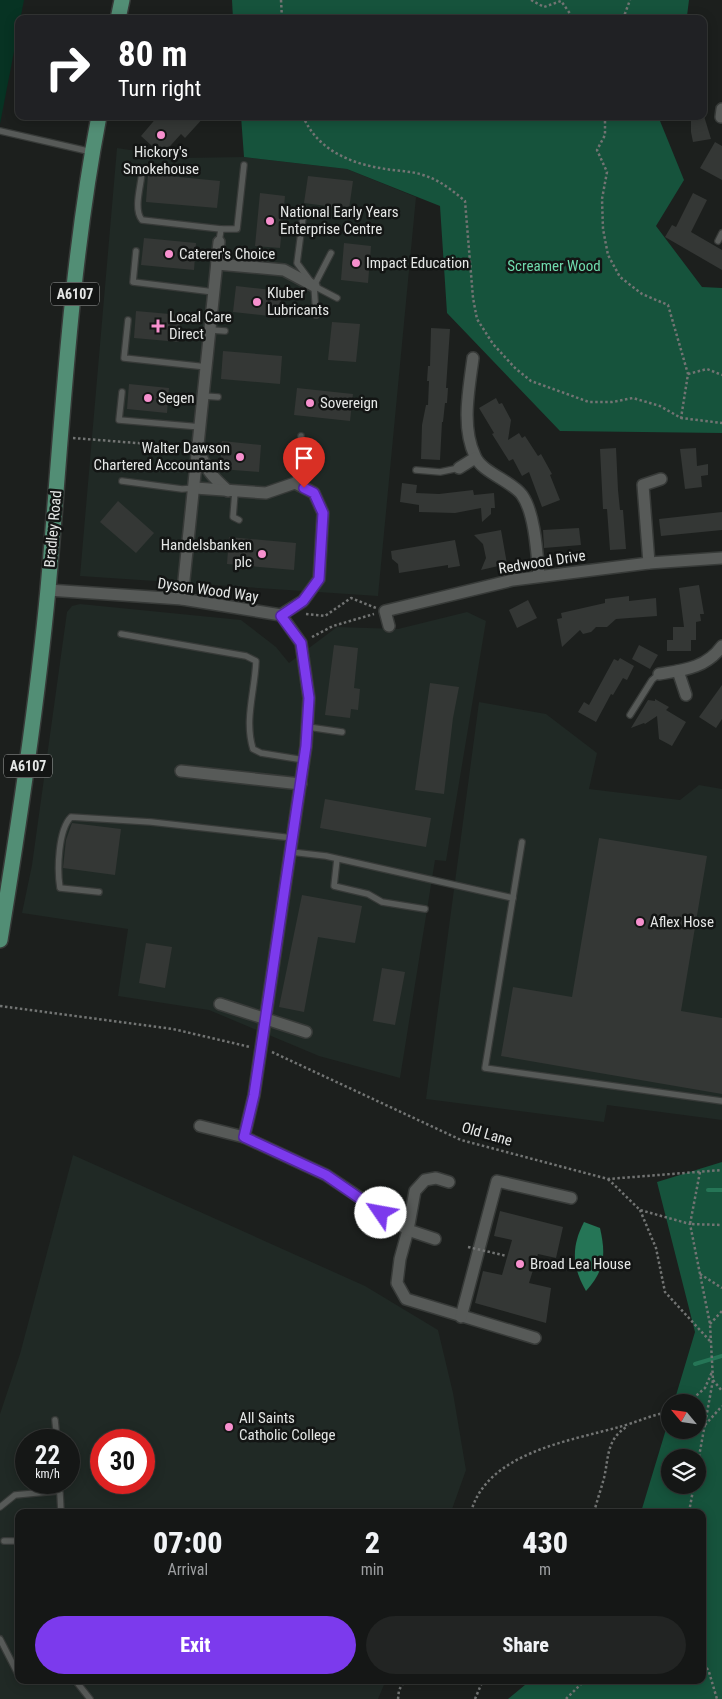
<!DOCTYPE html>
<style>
body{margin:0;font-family:"Roboto Condensed",sans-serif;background:#222423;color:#f1f3f6;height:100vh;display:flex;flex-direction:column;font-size:19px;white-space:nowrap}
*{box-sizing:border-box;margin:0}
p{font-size:16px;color:#9d9fa1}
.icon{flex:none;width:28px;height:28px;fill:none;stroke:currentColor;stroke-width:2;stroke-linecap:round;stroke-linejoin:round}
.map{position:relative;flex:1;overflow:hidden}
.drawer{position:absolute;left:15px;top:1509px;width:691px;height:175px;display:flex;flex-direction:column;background:#151716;border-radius:10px;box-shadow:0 2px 12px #0003,0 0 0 1px #343635}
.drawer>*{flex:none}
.hud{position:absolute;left:15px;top:15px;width:692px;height:105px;border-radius:10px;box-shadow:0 2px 12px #0003,0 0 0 1px #343635;background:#202124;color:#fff;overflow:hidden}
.needle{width:32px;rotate:299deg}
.tools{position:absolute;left:661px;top:1394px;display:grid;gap:10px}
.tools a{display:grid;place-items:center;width:45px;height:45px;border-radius:50%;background:#151716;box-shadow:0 2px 12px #0003,0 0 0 1px #343635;font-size:25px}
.speed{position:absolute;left:15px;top:1429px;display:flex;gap:10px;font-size:25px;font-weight:700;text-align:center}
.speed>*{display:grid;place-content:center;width:65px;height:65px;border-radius:50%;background:#151716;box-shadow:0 2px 12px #0003,0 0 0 1px #343635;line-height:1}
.speed small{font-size:12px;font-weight:400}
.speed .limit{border:8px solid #d22;background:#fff;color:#111}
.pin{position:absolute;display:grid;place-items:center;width:42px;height:42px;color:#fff;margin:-51px -21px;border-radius:50% 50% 50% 0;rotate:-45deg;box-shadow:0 0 5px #0007}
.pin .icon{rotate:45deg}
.me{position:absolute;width:55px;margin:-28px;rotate:303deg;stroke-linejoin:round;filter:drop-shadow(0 0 4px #0008)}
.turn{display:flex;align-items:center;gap:18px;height:105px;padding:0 20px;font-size:22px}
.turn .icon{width:65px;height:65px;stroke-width:2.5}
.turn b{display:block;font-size:35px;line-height:42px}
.eta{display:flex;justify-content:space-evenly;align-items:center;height:85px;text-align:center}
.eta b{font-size:30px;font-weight:800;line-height:35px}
.primary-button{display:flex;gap:10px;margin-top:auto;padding:10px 20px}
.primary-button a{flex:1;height:58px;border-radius:30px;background:#7c3aed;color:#fff;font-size:20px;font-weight:800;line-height:58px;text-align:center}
.primary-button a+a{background:#222423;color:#f1f3f6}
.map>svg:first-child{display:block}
</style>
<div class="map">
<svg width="722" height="1699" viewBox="0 0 722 1699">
<rect width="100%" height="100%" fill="#1c1f1d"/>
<g fill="#202925" fill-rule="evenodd">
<polygon points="117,148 182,158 244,157 347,169 416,197 378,596 80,576"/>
<polygon points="80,604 241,620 276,647 289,663 337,627 398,629 467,612 486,621 446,861 435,860 400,1078 319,1056 209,1010 118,996 128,929 22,913 32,865 67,612 72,606"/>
<polygon points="479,702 546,714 597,753 589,789 680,800 699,785 722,789 722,1120 607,1105 604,1122 426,1099"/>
<path d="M73,1155L365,1286L438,1330L453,1393L466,1470L451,1512H19V1680H386L378,1699H0V1414L20,1354ZM26,1440H69V1482H26ZM101,1440H144V1482H101Z"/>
</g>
<g fill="#073323">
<polygon points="0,0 24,0 0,124"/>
<polygon points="162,1508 162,1512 101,1512"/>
</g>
<g fill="#16533c" fill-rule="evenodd">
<polygon points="232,0 689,0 687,16 669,14 664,19 233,19"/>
<polygon points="241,116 658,116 684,180 656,226 702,287 722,288 722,433 560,431 447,313 440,206 347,169 244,157"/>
<path d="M722,1162V1699H508L531,1680H702V1512H641L670,1416V1430H698V1402H674L695,1332L657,1182ZM670,1458H698V1485H670Z"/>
</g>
<path fill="#257556" d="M584,1222L600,1228C606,1255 605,1270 586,1291C572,1267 571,1247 584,1222Z"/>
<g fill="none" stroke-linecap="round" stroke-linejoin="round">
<g stroke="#257556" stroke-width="4">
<polyline points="708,1190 722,1190"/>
<polyline points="695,1364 722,1356"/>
</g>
</g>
<g fill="#343735">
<polygon points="158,116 205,116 185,138 181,134 162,155 141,136"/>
<polygon points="691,116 704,116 711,139 693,142 691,132"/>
<polygon points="715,142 722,146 722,180 700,168"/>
<polygon points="148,174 220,181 217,208 146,202"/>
<polygon points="308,176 353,181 349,209 304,203"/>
<polygon points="260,193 285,196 280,248 255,246"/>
<polygon points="693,193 707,200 691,232 722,250 722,270 665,237 672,225 676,227"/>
<polygon points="144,238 196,243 194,270 141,265"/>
<polygon points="344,243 371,246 368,283 341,280"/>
<polygon points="236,286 282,291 279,317 233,312"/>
<polygon points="136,311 181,315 179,342 134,338"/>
<polygon points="332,322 360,324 356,362 328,360"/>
<polygon points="431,328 450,329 446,388 448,388 447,403 445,403 443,422 442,422 440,460 421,459 422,425 426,405 428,405 429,381 427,381 428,366 430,366"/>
<polygon points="223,351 282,356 280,384 221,379"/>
<polygon points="129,384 169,388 167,413 127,409"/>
<polygon points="297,388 353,394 350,421 294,415"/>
<polygon points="496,398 499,404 502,403 511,420 508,440 519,433 522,438 525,436 538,456 541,454 552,474 550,475 560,500 542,507 529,472 522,476 513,459 509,461 492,434 494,433 479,408"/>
<polygon points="222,441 261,445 259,472 220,469"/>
<polygon points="616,448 618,490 620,510 623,510 626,549 610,550 607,509 603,509 600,449"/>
<polygon points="696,448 697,466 708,464 708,475 701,476 702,487 685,489 680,449"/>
<polygon points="402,483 417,485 416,493 439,494 473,490 474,495 494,493 495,508 491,508 491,514 482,522 481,508 455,513 419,512 419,505 400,502"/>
<polygon points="118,501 154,533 136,553 100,522"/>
<polygon points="722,512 722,530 661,536 659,519"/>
<polygon points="579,528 581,545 544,548 543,530"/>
<polygon points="501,530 507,564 481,570 486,558 483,544 474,535"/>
<polygon points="229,537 296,543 294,570 227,564"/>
<polygon points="455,540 460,566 448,568 448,565 399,573 398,564 392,559 391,551"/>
<polygon points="699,585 704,614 700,614 701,621 696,622 696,640 691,640 691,651 667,651 667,640 673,640 673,627 684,627 679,588"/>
<polygon points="629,596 629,601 656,598 657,616 616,619 607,627 596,627 591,632 583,634 580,630 562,647 557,619 562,618 561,613 605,603 605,599"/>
<polygon points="528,600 537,618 517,628 509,610"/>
<polygon points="334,645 358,648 354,688 360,689 358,710 351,709 350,718 325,715"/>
<polygon points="639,645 658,655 650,669 632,659"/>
<polygon points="620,658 634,666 627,680 623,678 613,695 611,694 596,722 578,712 584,702 589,705 614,659 618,661"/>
<polygon points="430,683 459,687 453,718 444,794 415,790"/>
<polygon points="722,685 722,719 716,728 699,717"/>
<polygon points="655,699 669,707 666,710 686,722 672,746 659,739 657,716 645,724 644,723 631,728 648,700 655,701"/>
<polygon points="325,799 431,818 426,847 320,828"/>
<polygon points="72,823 121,829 115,875 63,868 66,840"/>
<polygon points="599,838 707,856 681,1011 722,1018 722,1094 501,1056 513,987 572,997"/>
<polygon points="302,895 362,906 355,943 318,937 304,1012 279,1007"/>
<polygon points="146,943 172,947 165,988 139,983"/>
<polygon points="382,968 405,972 395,1025 373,1021"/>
<polygon points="500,1211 563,1227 556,1258 538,1254 529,1283 551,1288 546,1323 475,1303 483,1271 502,1275 512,1240 494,1236"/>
</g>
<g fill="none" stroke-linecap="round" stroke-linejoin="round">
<g stroke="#373a38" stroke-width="8">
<g id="lane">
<polyline points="0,131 92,152"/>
<path d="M142,172C141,186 133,209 142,220L221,229L219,242"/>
<polyline points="301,208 303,217 297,263 314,286 337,298"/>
<polyline points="221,229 237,229 244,165"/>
<polyline points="718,241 722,233"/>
<polyline points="136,251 133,282 214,292"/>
<polyline points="316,315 314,286 331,253"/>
<polyline points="128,320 124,358 207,367"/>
<polyline points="211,330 225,331"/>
<polyline points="122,392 119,420 201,427"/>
<polyline points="204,396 218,397"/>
<polyline points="416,470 440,472 459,468"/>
<polyline points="122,481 182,489 195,488"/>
<polyline points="295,483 301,436"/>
<polyline points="235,492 233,517 239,520"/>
<path d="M121,634L246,656L256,661C255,691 244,720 253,749L261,753L304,760"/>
<polyline points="630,715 652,680 659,674"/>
<polyline points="308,727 342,732"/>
<polyline points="522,842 485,1068 722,1101"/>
<polyline points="291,852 326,856 513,898"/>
<polyline points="337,859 334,886 368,894 382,902 425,909"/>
<path d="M99,892L60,888C57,870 58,830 71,817L151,822L293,838"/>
<polyline points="55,1420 57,1440"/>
<polyline points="57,1491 59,1482"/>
<polyline points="0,1507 15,1495 57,1491 60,1493 61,1512"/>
<polyline points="4,1541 19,1541"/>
<polyline points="0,1639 19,1676"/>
<polyline points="75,1680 90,1699"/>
</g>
</g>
<g stroke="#373a38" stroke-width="14">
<g id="street">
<polyline points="721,117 722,109"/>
<polyline points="217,264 284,270 314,286"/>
<path d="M473,358C469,389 461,427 475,456C481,472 512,481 522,495C535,513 537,554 539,576"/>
<path d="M200,452C205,470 215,479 228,491"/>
<polyline points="459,468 475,458"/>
<polyline points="195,488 266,493 295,483 314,493 323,513 319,579 303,601 281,615"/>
<polyline points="649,563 643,485 661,479"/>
<polyline points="48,590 182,599 281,615 301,643 309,698 306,746 254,1095 244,1137 326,1175 408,1230 400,1259 397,1283 406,1299 535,1338"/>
<polyline points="182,599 219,242"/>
<polyline points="389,626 385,611 513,580 649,563 722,558"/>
<polyline points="678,671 686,695"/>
<path d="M659,674C684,670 706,668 722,646"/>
<polyline points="181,771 301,784"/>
<polyline points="220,1004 306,1032"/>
<polyline points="200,1126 244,1137"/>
<polyline points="435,1239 408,1230 415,1191 425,1180 436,1178 449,1182"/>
<polyline points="461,1317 497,1181 571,1198"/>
</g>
</g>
<g stroke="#373a38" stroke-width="18">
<g id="primary">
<polyline points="118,19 122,0"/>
<path d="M0,940C19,824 37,707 48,589C62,432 69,272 99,116"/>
</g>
</g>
<g stroke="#727473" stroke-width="2.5" stroke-dasharray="2.5 2.5" stroke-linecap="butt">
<polyline points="281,0 282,19"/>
<polyline points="531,0 544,7 561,1 574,19"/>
<polyline points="623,19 630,0"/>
<path d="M303,116C317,150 351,164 386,169C397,171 409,171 420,174C438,179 451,189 465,201L473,298L477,319L493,344L515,368L531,381L589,402H612L633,398L660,406L681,418L722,423"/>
<polyline points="605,116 605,135 597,150 607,172 602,199 603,229 608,255 620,277 642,294 668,305 688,374 681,418"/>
<polyline points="688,374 707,369 722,375"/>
<polyline points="73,438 187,447"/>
<polyline points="306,614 325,616 351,598 376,608"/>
<polyline points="312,637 333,626 374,614"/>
<polyline points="0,1006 173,1029 250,1047"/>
<polyline points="272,1052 461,1140 608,1179 722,1170"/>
<polyline points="700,1172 690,1224 722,1225"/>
<polyline points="608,1179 640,1210 690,1224 710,1324 713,1380 698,1462"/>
<polyline points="640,1210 656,1248 665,1292 710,1341"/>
<polyline points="700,1274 722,1288"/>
<polyline points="710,1324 722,1311"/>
<polyline points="713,1380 722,1391"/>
<polyline points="689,1402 705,1388 712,1372"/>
<polyline points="705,1425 722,1406"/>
<path d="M471,1512C487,1453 569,1441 619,1427C635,1423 653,1414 670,1412"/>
<path d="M594,1512C597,1501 601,1489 604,1478C609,1457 606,1439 628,1426"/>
<polyline points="689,1512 694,1485"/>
<polyline points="702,1659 709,1672 717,1699"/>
<polyline points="398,1699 399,1690 405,1680"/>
<polyline points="475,1699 483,1680"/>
<polyline points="566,1699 585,1680"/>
</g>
<use href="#lane" stroke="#575a58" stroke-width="5.5"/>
<use href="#street" stroke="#575a58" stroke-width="11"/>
<use href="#primary" stroke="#528e75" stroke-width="15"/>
<polyline stroke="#727473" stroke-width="2.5" stroke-dasharray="2.5 2.5" stroke-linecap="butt" points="468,1247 507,1256"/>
</g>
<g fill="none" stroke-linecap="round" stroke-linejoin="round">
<g stroke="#51269a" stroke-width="12">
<polyline id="route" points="304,488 314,493 323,513 319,579 303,601 281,616 301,643 309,698 306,746 254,1095 244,1137 326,1175 381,1213"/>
</g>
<use href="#route" stroke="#7c3aed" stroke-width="9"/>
</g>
<g fill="#f790ce" stroke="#131514" stroke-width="2">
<circle cx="161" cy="135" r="5"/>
<circle cx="270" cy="221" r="5"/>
<circle cx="169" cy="254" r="5"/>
<circle cx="356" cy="263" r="5"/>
<circle cx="257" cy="302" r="5"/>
<path d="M155.5 318.5h5v5h5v5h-5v5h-5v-5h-5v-5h5z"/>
<circle cx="148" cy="398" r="5"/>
<circle cx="310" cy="403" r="5"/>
<circle cx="240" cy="457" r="5"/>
<circle cx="262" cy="554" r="5"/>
<circle cx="640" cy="922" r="5"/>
<circle cx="520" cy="1264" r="5"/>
<circle cx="229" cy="1427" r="5"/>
</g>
<g text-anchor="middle" stroke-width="5" stroke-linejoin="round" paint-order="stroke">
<g fill="#131514" stroke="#a6a8a7" stroke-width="1">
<rect x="51" y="282.5" width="48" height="23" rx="4"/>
<rect x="4" y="754.5" width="48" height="23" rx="4"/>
</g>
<g font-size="14" font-weight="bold" fill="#e5e7e6">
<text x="75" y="299">A6107</text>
<text x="28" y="771">A6107</text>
</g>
<g font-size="15" fill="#e5e7e6" stroke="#131514" text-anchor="start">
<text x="161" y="157" text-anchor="middle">Hickory's<tspan x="161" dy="17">Smokehouse</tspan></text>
<text x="280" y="217">National Early Years<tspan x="280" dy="17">Enterprise Centre</tspan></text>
<text x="179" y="259">Caterer's Choice</text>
<text x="366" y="268">Impact Education</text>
<text x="267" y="298">Kluber<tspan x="267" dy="17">Lubricants</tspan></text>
<text x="169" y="322">Local Care<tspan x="169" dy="17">Direct</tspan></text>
<text x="158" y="403">Segen</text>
<text x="320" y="408">Sovereign</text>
<text x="230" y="453" text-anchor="end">Walter Dawson<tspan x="230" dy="17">Chartered Accountants</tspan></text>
<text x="252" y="550" text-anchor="end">Handelsbanken<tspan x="252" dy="17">plc</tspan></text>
<text x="650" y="927">Aflex Hose</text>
<text x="530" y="1269">Broad Lea House</text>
<text x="239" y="1423">All Saints<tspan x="239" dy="17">Catholic College</tspan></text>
</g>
<g font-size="15" fill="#6fdbad" stroke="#131514">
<text x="554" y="271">Screamer Wood</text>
</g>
<g font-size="15" fill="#e5e7e6" stroke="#131514">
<text transform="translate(53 529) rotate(-85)" y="5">Bradley Road</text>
<text transform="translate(542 562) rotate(-9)" y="5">Redwood Drive</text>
<text transform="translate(208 590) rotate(8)" y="5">Dyson Wood Way</text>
<text transform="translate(487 1134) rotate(16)" y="5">Old Lane</text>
</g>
</g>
</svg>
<div class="tools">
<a><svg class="needle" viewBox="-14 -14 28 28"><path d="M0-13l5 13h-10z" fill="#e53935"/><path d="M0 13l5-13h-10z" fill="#9d9fa1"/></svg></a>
<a><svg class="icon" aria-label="layers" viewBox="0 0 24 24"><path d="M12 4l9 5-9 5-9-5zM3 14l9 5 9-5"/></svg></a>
</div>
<div class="speed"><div>22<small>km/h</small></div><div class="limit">30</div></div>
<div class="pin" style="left:304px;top:488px;background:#d93025"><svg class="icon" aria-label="arrive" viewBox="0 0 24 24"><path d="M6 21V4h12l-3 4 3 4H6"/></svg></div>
<svg class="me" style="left:381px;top:1213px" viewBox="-20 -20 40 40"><circle r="19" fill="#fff"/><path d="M0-13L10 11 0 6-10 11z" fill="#7c3aed"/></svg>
<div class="hud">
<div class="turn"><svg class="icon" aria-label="right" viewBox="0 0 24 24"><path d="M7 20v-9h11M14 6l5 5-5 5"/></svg><div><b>80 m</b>Turn right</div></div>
</div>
<section class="drawer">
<div class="eta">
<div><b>07:00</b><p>Arrival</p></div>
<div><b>2</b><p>min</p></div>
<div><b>430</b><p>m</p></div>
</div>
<div class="primary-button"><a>Exit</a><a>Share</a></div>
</section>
</div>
